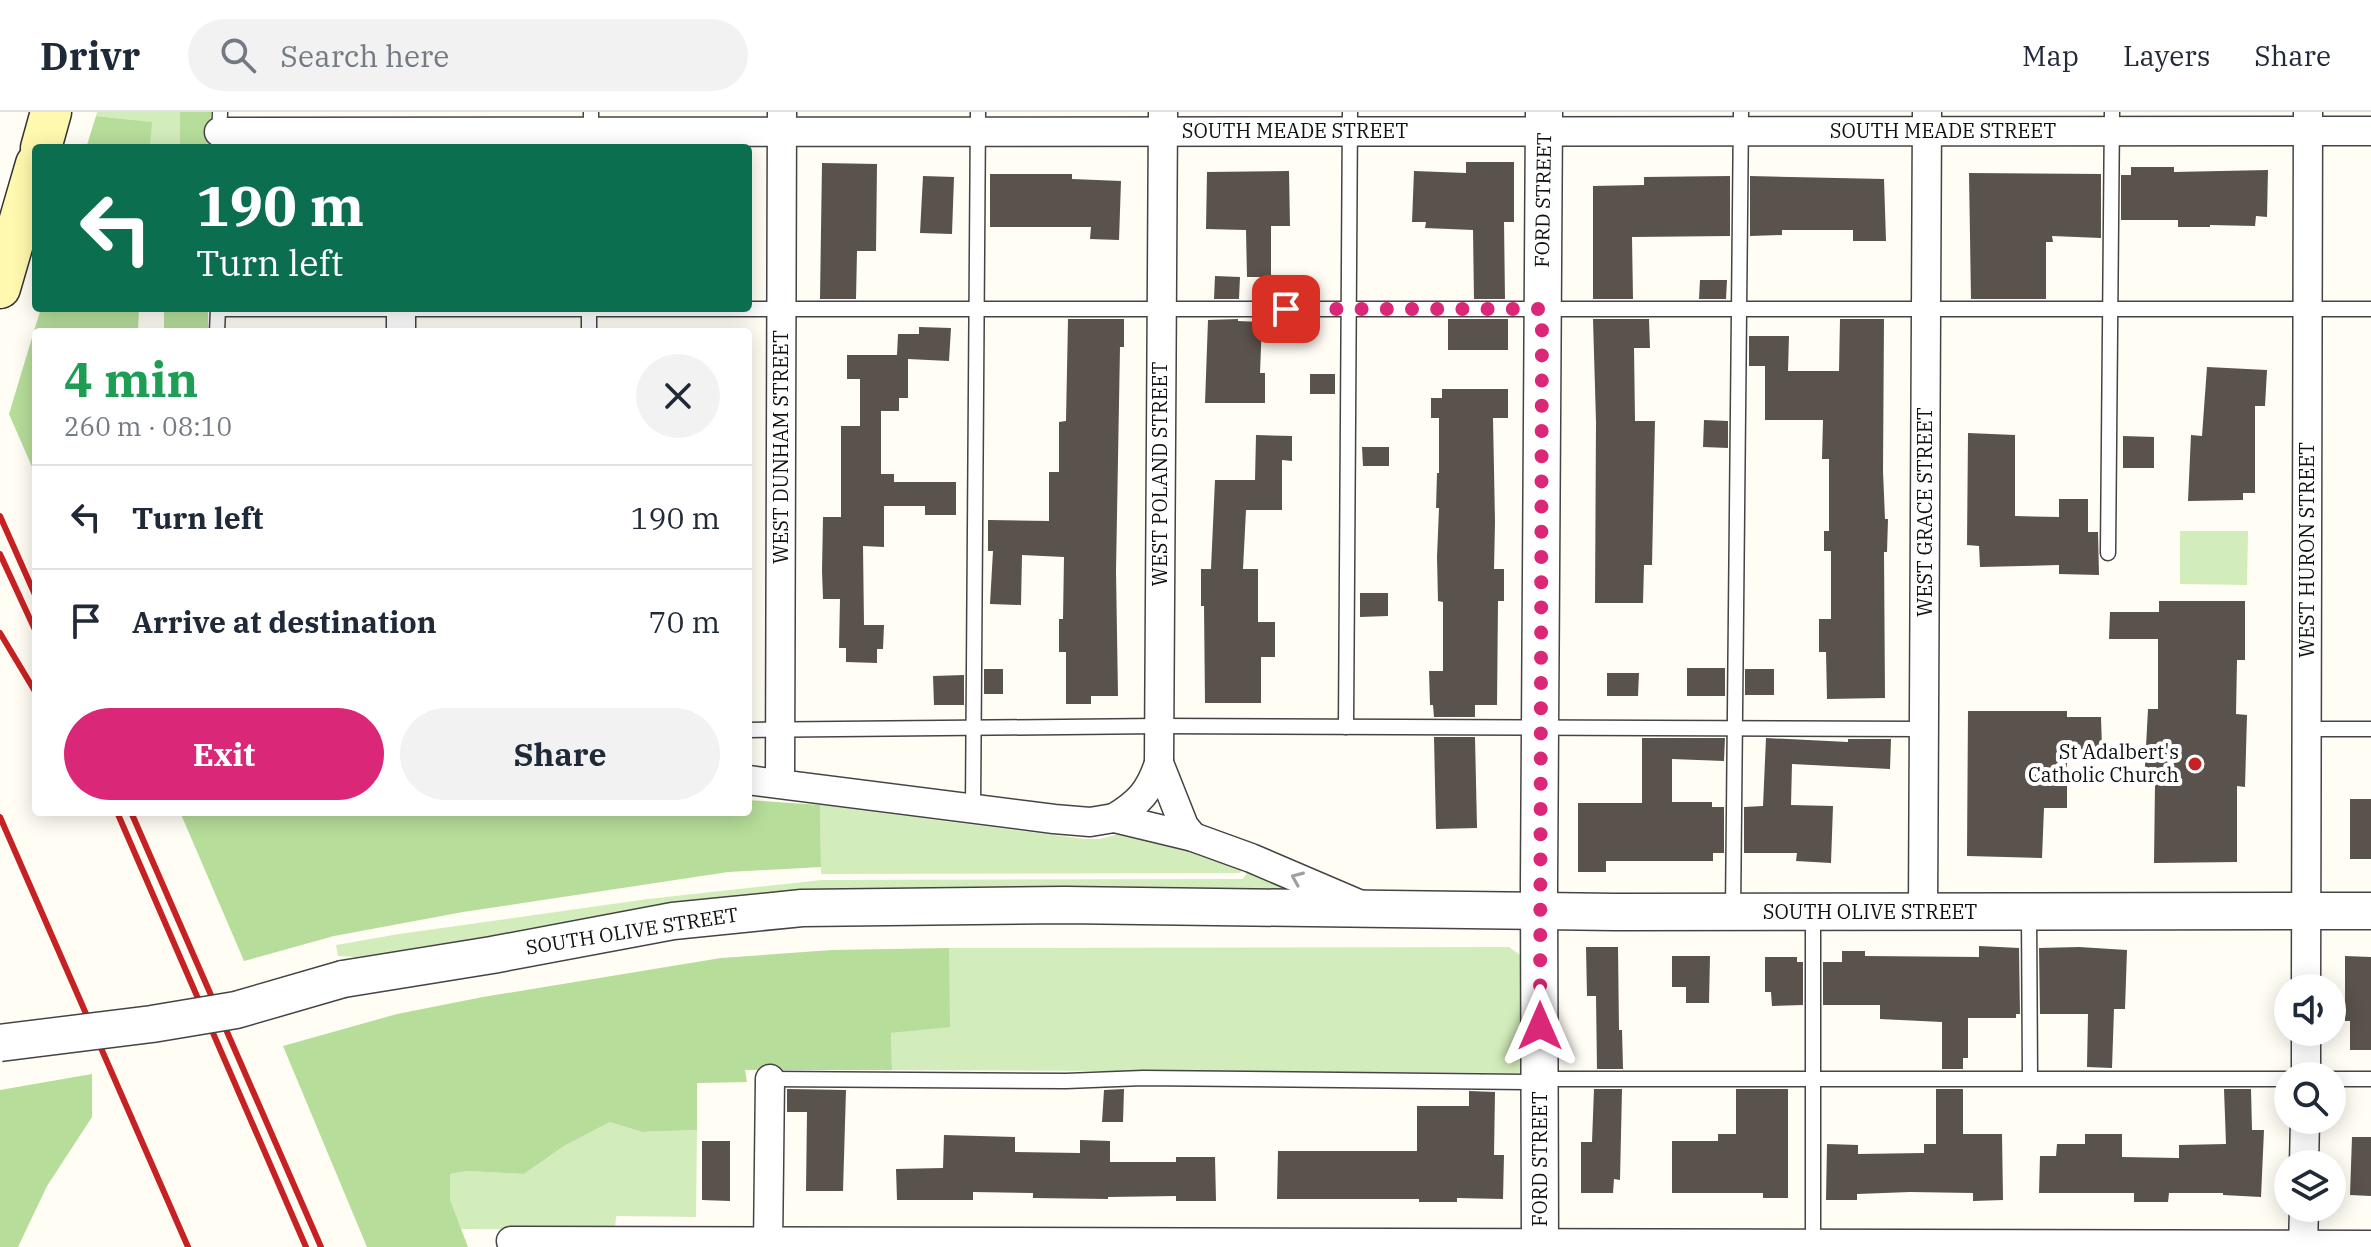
<!DOCTYPE html>
<meta charset="utf-8">
<style>
body{margin:0;font-family:"IBM Plex Serif",serif;background:#f2f2f3;color:#1f2937;height:100vh;display:flex;flex-direction:column;font-size:30px;white-space:nowrap}
*{box-sizing:border-box;margin:0}
p{font-size:26px;color:#747a83}
.icon{flex:none;width:44px;height:44px;fill:none;stroke:currentColor;stroke-width:2;stroke-linecap:round;stroke-linejoin:round}
.map{position:relative;flex:1;overflow:hidden}
.drawer{position:absolute;left:32px;top:216px;width:720px;height:488px;display:flex;flex-direction:column;background:#fff;border-radius:8px;box-shadow:0 4px 20px #0003}
.drawer>*{flex:none}
.guide{position:absolute;left:32px;top:32px;width:720px;height:168px;border-radius:8px;box-shadow:0 4px 20px #0003;background:#0b6e4f;color:#fff;overflow:hidden}
.buttons{position:absolute;left:2274px;top:862px;display:grid;gap:16px}
.buttons a{display:grid;place-items:center;width:72px;height:72px;border-radius:50%;background:#fff;box-shadow:0 4px 20px #0003;font-size:40px}
.pin{position:absolute;display:grid;place-items:center;width:68px;height:68px;color:#fff;margin:-34px;border-radius:16px;box-shadow:0 4px 12px #0006}
.me{position:absolute;width:88px;margin:-44px;rotate:0deg;stroke-linejoin:round;filter:drop-shadow(0 0 6px #0008)}
.turn{display:flex;align-items:center;gap:28px;height:168px;padding:0 32px;font-size:36px}
.turn .icon{width:104px;height:104px;stroke-width:2.5}
.turn b{display:block;font-size:56px;line-height:68px}
.round{display:grid;place-items:center;flex:none;width:84px;height:84px;border-radius:42px;background:#f2f2f3}
.head{display:flex;align-items:center;justify-content:space-between;height:136px;padding:0 32px}
h1{font-size:48px;font-weight:700;line-height:60px;color:#1e9e55}
.primary-button{display:flex;gap:16px;margin-top:auto;padding:16px 32px}
.primary-button a{flex:1;height:92px;border-radius:48px;background:#db2777;color:#fff;font-size:32px;font-weight:700;line-height:92px;text-align:center}
.primary-button a+a{background:#f2f2f3;color:#1f2937}
ul{padding:0;list-style:none}
li{display:flex;align-items:center;gap:24px;height:104px;padding:0 32px;border-top:2px solid #e0e1e3}
li div{flex:1}
li b{display:block;font-size:30px}
li em{font-style:normal}
header{display:flex;align-items:center;gap:48px;box-sizing:border-box;height:112px;padding:0 40px;background:#fff;border-bottom:2px solid #e0e1e3}
header strong{font-size:38px}
nav{display:flex;gap:44px;margin-inline-start:auto;font-size:28px}
.search{width:560px;height:72px;background:#f2f2f3;display:flex;align-items:center;gap:20px;box-sizing:border-box;padding:0 28px;border-radius:44px;color:#747a83;font-size:30px}
.map>svg:first-child{display:block}
</style>
<header>
<strong>Drivr</strong>
<div class="search"><svg class="icon" aria-label="search" viewBox="0 0 24 24"><circle cx="10" cy="10" r="6"/><path d="M15 15l6 6"/></svg>Search here</div>
<nav><a>Map</a><a>Layers</a><a>Share</a></nav>
</header>
<div class="map">
<svg width="2371" height="1135" viewBox="0 0 2371 1135">
<rect width="100%" height="100%" fill="#fffdf4"/>
<g fill="#d3ecbb">
<polygon points="97,0 180,0 180,36 150,36 151,10 96,4"/>
<polygon points="2180,419 2248,419 2247,473 2180,472"/>
<polygon points="820,693 1085,727 1100,727 1122,721 1183,734 1243,755 1240,761 821,762"/>
<polygon points="1249,758 1295,778 723,787 356,845 338,844 336,833 399,822 648,787 822,768 1243,767"/>
<polygon points="1509,835 1523,845 1524,961 892,958 891,921 949,914 949,836"/>
<polygon points="610,1010 642,1020 697,1018 696,1105 616,1104 615,1118 461,1117 449,1088 450,1062 467,1059 524,1062 564,1034"/>
</g>
<g fill="#b6dd9a">
<polygon points="180,0 211,0 210,36 180,36"/>
<polygon points="96,4 152,10 150,36 86,36"/>
<polygon points="41,196 139,196 138,220 36,220 36,364 9,302"/>
<rect x="164" y="196" width="44" height="24"/>
<polygon points="748,688 820,693 821,755 728,760 463,800 334,824 244,849 180,700 748,700"/>
<polygon points="949,836 950,915 891,921 892,958 745,958 747,970 697,971 697,1018 642,1020 610,1010 564,1034 524,1062 467,1059 450,1062 450,1088 468,1135 367,1135 283,934 397,902 483,885 721,846 832,838"/>
<polygon points="92,962 92,1005 47,1074 18,1135 0,1135 0,978"/>
</g>
<g fill="#5a524c">
<polygon points="1466,50 1514,50 1514,110 1504,110 1505,187 1474,187 1473,118 1425,116 1426,110 1412,110 1414,59 1466,61"/>
<polygon points="822,51 877,52 876,139 857,139 856,187 820,187"/>
<polygon points="2131,55 2174,55 2174,60 2268,58 2267,105 2256,104 2255,114 2210,113 2210,115 2178,115 2178,108 2121,108 2121,63 2131,63"/>
<polygon points="1289,59 1290,114 1271,114 1271,165 1247,165 1246,118 1206,117 1207,60"/>
<polygon points="1969,61 2101,62 2101,126 2052,124 2053,130 2046,130 2046,187 1971,187"/>
<polygon points="990,62 1072,62 1072,67 1121,69 1119,128 1090,127 1091,115 990,115"/>
<polygon points="923,64 954,65 952,122 920,121"/>
<polygon points="1730,64 1730,124 1632,125 1633,187 1593,187 1593,74 1644,73 1644,65"/>
<polygon points="1750,64 1884,67 1886,129 1853,129 1853,118 1782,118 1782,123 1750,124"/>
<polygon points="1215,164 1240,165 1239,187 1214,187"/>
<polygon points="1700,168 1727,168 1726,187 1699,187"/>
<polygon points="1068,207 1124,207 1124,235 1120,235 1116,459 1118,584 1091,584 1091,592 1066,592 1066,540 1059,540 1059,507 1063,507 1064,445 1022,443 1021,493 990,492 993,439 988,439 988,408 1049,409 1049,360 1059,360 1059,310 1066,309"/>
<polygon points="1238,207 1238,209 1262,210 1260,261 1265,261 1265,291 1205,291 1208,208"/>
<rect x="1448" y="207" width="60" height="31"/>
<polygon points="1593,207 1649,207 1650,236 1634,236 1635,309 1655,309 1652,453 1644,453 1643,491 1595,491 1596,310"/>
<polygon points="1840,207 1884,207 1883,359 1885,407 1888,407 1887,440 1884,440 1885,586 1827,587 1826,540 1819,540 1819,507 1831,507 1831,439 1824,439 1824,419 1829,419 1829,347 1822,347 1823,308 1765,308 1765,254 1749,254 1749,224 1789,224 1788,259 1839,259"/>
<polygon points="919,215 951,216 949,249 908,247 908,286 899,286 899,299 881,299 881,362 894,362 894,370 956,370 956,403 925,403 925,394 884,394 884,435 863,434 864,513 884,513 883,537 877,537 877,551 846,550 846,536 839,536 840,487 823,487 822,459 823,405 841,405 841,314 860,314 860,267 847,267 847,243 897,243 898,222 919,222"/>
<polygon points="2207,255 2267,258 2265,294 2255,294 2255,381 2243,381 2243,388 2188,389 2191,323 2202,324"/>
<rect x="1310" y="262" width="25" height="20"/>
<polygon points="1442,277 1508,277 1508,306 1493,306 1495,410 1494,457 1504,457 1504,489 1498,489 1497,593 1475,593 1475,605 1434,605 1433,593 1430,593 1429,559 1443,559 1443,490 1438,489 1437,445 1439,396 1436,396 1437,361 1439,361 1439,306 1431,306 1431,286 1442,286"/>
<polygon points="1704,308 1728,309 1728,336 1703,335"/>
<polygon points="1968,321 2015,323 2015,404 2059,405 2059,387 2088,387 2088,420 2098,420 2099,463 2059,462 2059,453 1980,455 1979,434 1967,433"/>
<polygon points="1256,323 1292,324 1292,349 1282,348 1282,398 1246,398 1243,457 1258,457 1258,510 1275,510 1275,545 1261,545 1261,591 1205,591 1204,494 1201,494 1201,457 1211,457 1215,368 1255,368"/>
<polygon points="2123,324 2154,325 2154,356 2123,356"/>
<polygon points="1362,335 1389,335 1389,354 1363,354"/>
<polygon points="1360,481 1388,481 1388,504 1360,505"/>
<polygon points="2159,489 2245,489 2245,548 2237,548 2236,602 2247,603 2245,675 2237,674 2237,750 2154,751 2155,672 2144,672 2148,597 2158,597 2158,527 2109,527 2110,500 2159,500"/>
<rect x="1687" y="556" width="38" height="28"/>
<rect x="984" y="557" width="19" height="25"/>
<rect x="1745" y="557" width="29" height="26"/>
<polygon points="1607,561 1639,561 1638,584 1607,584"/>
<polygon points="964,563 964,593 934,593 933,564"/>
<polygon points="1968,599 2067,599 2067,605 2101,605 2102,637 2067,637 2067,696 2044,696 2042,746 1967,744"/>
<polygon points="1434,625 1475,625 1477,716 1436,717"/>
<polygon points="1642,626 1725,626 1724,649 1672,647 1672,690 1712,690 1712,695 1724,695 1724,741 1713,741 1713,749 1606,749 1606,760 1578,760 1578,691 1642,691"/>
<polygon points="1766,626 1848,630 1848,627 1891,627 1890,657 1792,652 1791,693 1833,694 1831,751 1796,749 1797,741 1744,741 1744,695 1763,694"/>
<rect x="2350" y="687" width="21" height="60"/>
<polygon points="1979,834 2019,836 2020,902 2016,902 2016,906 1968,906 1968,946 1963,946 1963,957 1942,957 1942,910 1880,907 1880,893 1823,893 1823,850 1842,850 1842,839 1865,839 1865,844 1979,845"/>
<polygon points="1586,835 1618,835 1619,918 1622,918 1623,957 1597,957 1596,884 1587,884"/>
<polygon points="2079,835 2127,838 2125,897 2114,897 2112,956 2087,955 2088,902 2040,902 2039,836"/>
<polygon points="1672,844 1710,844 1709,891 1686,891 1686,875 1672,875"/>
<polygon points="2345,844 2371,845 2371,938 2350,938 2350,909 2345,909"/>
<polygon points="1765,845 1797,845 1797,850 1803,850 1803,893 1772,894 1771,880 1765,880"/>
<polygon points="787,977 846,978 843,1079 806,1079 807,1000 787,1000"/>
<polygon points="1124,977 1123,1010 1102,1010 1104,978"/>
<polygon points="1594,977 1622,977 1620,1068 1614,1067 1613,1081 1581,1081 1581,1030 1592,1030"/>
<polygon points="1736,977 1788,977 1788,1086 1763,1086 1763,1081 1672,1081 1672,1029 1718,1029 1718,1022 1736,1022"/>
<polygon points="1936,977 1963,977 1963,1022 2002,1022 2003,1088 1973,1089 1973,1081 1910,1080 1857,1082 1857,1088 1826,1088 1827,1032 1858,1033 1858,1042 1924,1041 1924,1032 1936,1032"/>
<polygon points="2224,977 2251,977 2252,1018 2264,1018 2261,1085 2223,1083 2223,1081 2169,1081 2168,1090 2134,1090 2134,1081 2039,1081 2040,1044 2056,1044 2057,1032 2085,1032 2085,1022 2122,1022 2122,1045 2179,1046 2179,1033 2226,1032"/>
<polygon points="1469,979 1495,980 1494,1043 1504,1043 1503,1087 1457,1086 1457,1090 1419,1090 1419,1087 1277,1087 1278,1039 1417,1039 1417,994 1469,994"/>
<polygon points="944,1023 1015,1025 1015,1040 1080,1041 1080,1028 1110,1029 1110,1050 1176,1050 1176,1045 1215,1045 1216,1089 1176,1089 1176,1084 1108,1085 1108,1087 1033,1086 1033,1081 973,1080 973,1088 897,1088 896,1057 943,1056"/>
<polygon points="2352,1025 2371,1025 2371,1084 2350,1083"/>
<polygon points="702,1029 730,1029 730,1089 702,1088"/>
</g>
<g fill="none" stroke-linecap="round" stroke-linejoin="round">
<g stroke="#444" stroke-width="17">
<g id="service">
<polyline points="219,36 220,0"/>
<polyline points="591,36 591,0"/>
<polyline points="218,197 2371,197"/>
<polyline points="217,220 218,196"/>
<polyline points="589,220 589,196"/>
<polyline points="2108,441 2112,0"/>
<polyline points="1346,615 1350,0"/>
<polyline points="2307,617 2371,617"/>
<polyline points="748,618 1159,614 1924,617"/>
<polyline points="973,696 978,0"/>
<polyline points="1733,800 1741,0"/>
<polyline points="1813,801 1813,1132"/>
<polyline points="2029,801 2030,966"/>
<polyline points="770,967 1066,969 1143,966 1528,970 1553,967 2288,967"/>
<polyline points="2332,967 2371,967"/>
</g>
</g>
<g stroke="#444" stroke-width="31">
<g id="minor">
<polyline points="219,20 2371,19"/>
<polyline points="401,220 401,196"/>
<polyline points="1159,651 1184,714 1193,725"/>
<polyline points="748,668 1054,707 1090,710 1114,706 1193,725 1251,746 1361,793"/>
<polyline points="780,671 782,0"/>
<path d="M1114,706C1139,691 1150,679 1159,651L1163,1"/>
<polyline points="1923,800 1927,1"/>
<polyline points="2306,876 2308,1"/>
<polyline points="2306,920 2306,964"/>
<polyline points="2304,1052 2305,1008"/>
<polyline points="511,1129 2371,1133"/>
<polyline points="768,1135 770,967"/>
<polyline points="2303,1135 2304,1096"/>
</g>
</g>
<g stroke="#444" stroke-width="39">
<g id="tertiary">
<polyline points="343,867 492,843 673,809 802,796 1065,793 1615,800 2371,799"/>
<polyline points="1540,1135 1539,772 1544,0"/>
</g>
</g>
<g stroke="#333" stroke-width="43">
<g id="secondary">
<polyline points="41,36 51,0"/>
<polyline points="0,176 36,52"/>
</g>
</g>
<use href="#service" stroke="#fff" stroke-width="14"/>
<use href="#minor" stroke="#fff" stroke-width="28"/>
<use href="#tertiary" stroke="#fff" stroke-width="36"/>
<use href="#secondary" stroke="#fff9af" stroke-width="40"/>
<g stroke="#c72223" stroke-width="6">
<polyline points="0,404 36,485"/>
<polyline points="0,442 36,520"/>
<polyline points="0,521 36,581"/>
<polyline points="117,700 306,1135"/>
<polyline points="131,700 321,1135"/>
<polyline points="0,705 188,1135"/>
</g>
<g stroke="#444" stroke-width="39" stroke-linecap="butt">
<polyline id="tertiary-bridge" points="0,931 152,912 236,898 343,867"/>
</g>
<use href="#tertiary-bridge" stroke="#fff" stroke-width="36"/>
</g>
<defs><path id="oneway-chevron" d="M-2-3.5L2.5 0L-2 3.5" fill="none" stroke-width="1.6" stroke-linecap="round" stroke-linejoin="round" transform="scale(2)"/></defs>
<use stroke="#a0a0a0" href="#oneway-chevron" transform="translate(1297 766) rotate(-157)"/>
<g fill="none" stroke-linecap="round" stroke-linejoin="round">
<polyline stroke="#db2777" stroke-width="14" stroke-dasharray="0 25.2" points="1286,197 1542,197 1540,914"/>
</g>
<circle fill="#c72223" stroke="#fff" stroke-width="3" cx="2195" cy="652" r="8"/>
<g text-anchor="middle" stroke-width="8" stroke-linejoin="round" paint-order="stroke">
<g font-size="20" fill="#111" stroke="#fff">
<text x="1295" y="26">SOUTH MEADE STREET</text>
<text x="1943" y="26">SOUTH MEADE STREET</text>
<text transform="translate(1543 88) rotate(-89)" y="7">FORD STREET</text>
<text transform="translate(781 335) rotate(-90)" y="7">WEST DUNHAM STREET</text>
<text transform="translate(1160 362) rotate(-90)" y="7">WEST POLAND STREET</text>
<text transform="translate(1925 400) rotate(-90)" y="7">WEST GRACE STREET</text>
<text transform="translate(2307 438) rotate(-90)" y="7">WEST HURON STREET</text>
<text x="1870" y="807">SOUTH OLIVE STREET</text>
<text transform="translate(632 819) rotate(-9)" y="7">SOUTH OLIVE STREET</text>
<text transform="translate(1540 1047) rotate(-90)" y="7">FORD STREET</text>
</g>
<g font-size="20" fill="#111" stroke="#fff" text-anchor="end">
<text x="2179" y="647">St Adalbert's<tspan x="2179" dy="23">Catholic Church</tspan></text>
</g>
</g>
</svg>
<div class="buttons">
<a><svg class="icon" aria-label="sound" viewBox="0 0 24 24"><path d="M4 9h4l5-4v14l-5-4H4zM17 9q2 3 0 6"/></svg></a>
<a><svg class="icon" aria-label="search" viewBox="0 0 24 24"><circle cx="10" cy="10" r="6"/><path d="M15 15l6 6"/></svg></a>
<a><svg class="icon" aria-label="layers" viewBox="0 0 24 24"><path d="M12 4l9 5-9 5-9-5zM3 14l9 5 9-5"/></svg></a>
</div>
<div class="pin" style="left:1286px;top:197px;background:#d93025"><svg class="icon" aria-label="arrive" viewBox="0 0 24 24"><path d="M6 21V4h12l-3 4 3 4H6"/></svg></div>
<svg class="me" style="left:1540px;top:914px" viewBox="-20 -20 40 40"><path d="M0-17L14 15 0 8-14 15z" fill="#db2777" stroke="#fff" stroke-width="4"/></svg>
<div class="guide">
<div class="turn"><svg class="icon" aria-label="left" viewBox="0 0 24 24"><path d="M17 20v-9H6M10 6l-5 5 5 5"/></svg><div><b>190 m</b>Turn left</div></div>
</div>
<section class="drawer">
<div class="head"><div><h1>4 min</h1><p>260 m · 08:10</p></div><a class="round"><svg class="icon" aria-label="close" viewBox="0 0 24 24"><path d="M6 6l12 12M18 6L6 18"/></svg></a></div>
<ul>
<li><svg class="icon" aria-label="left" viewBox="0 0 24 24"><path d="M17 20v-9H6M10 6l-5 5 5 5"/></svg><div><b>Turn left</b></div><em>190 m</em></li>
<li><svg class="icon" aria-label="arrive" viewBox="0 0 24 24"><path d="M6 21V4h12l-3 4 3 4H6"/></svg><div><b>Arrive at destination</b></div><em>70 m</em></li>
</ul>
<div class="primary-button"><a>Exit</a><a>Share</a></div>
</section>
</div>
